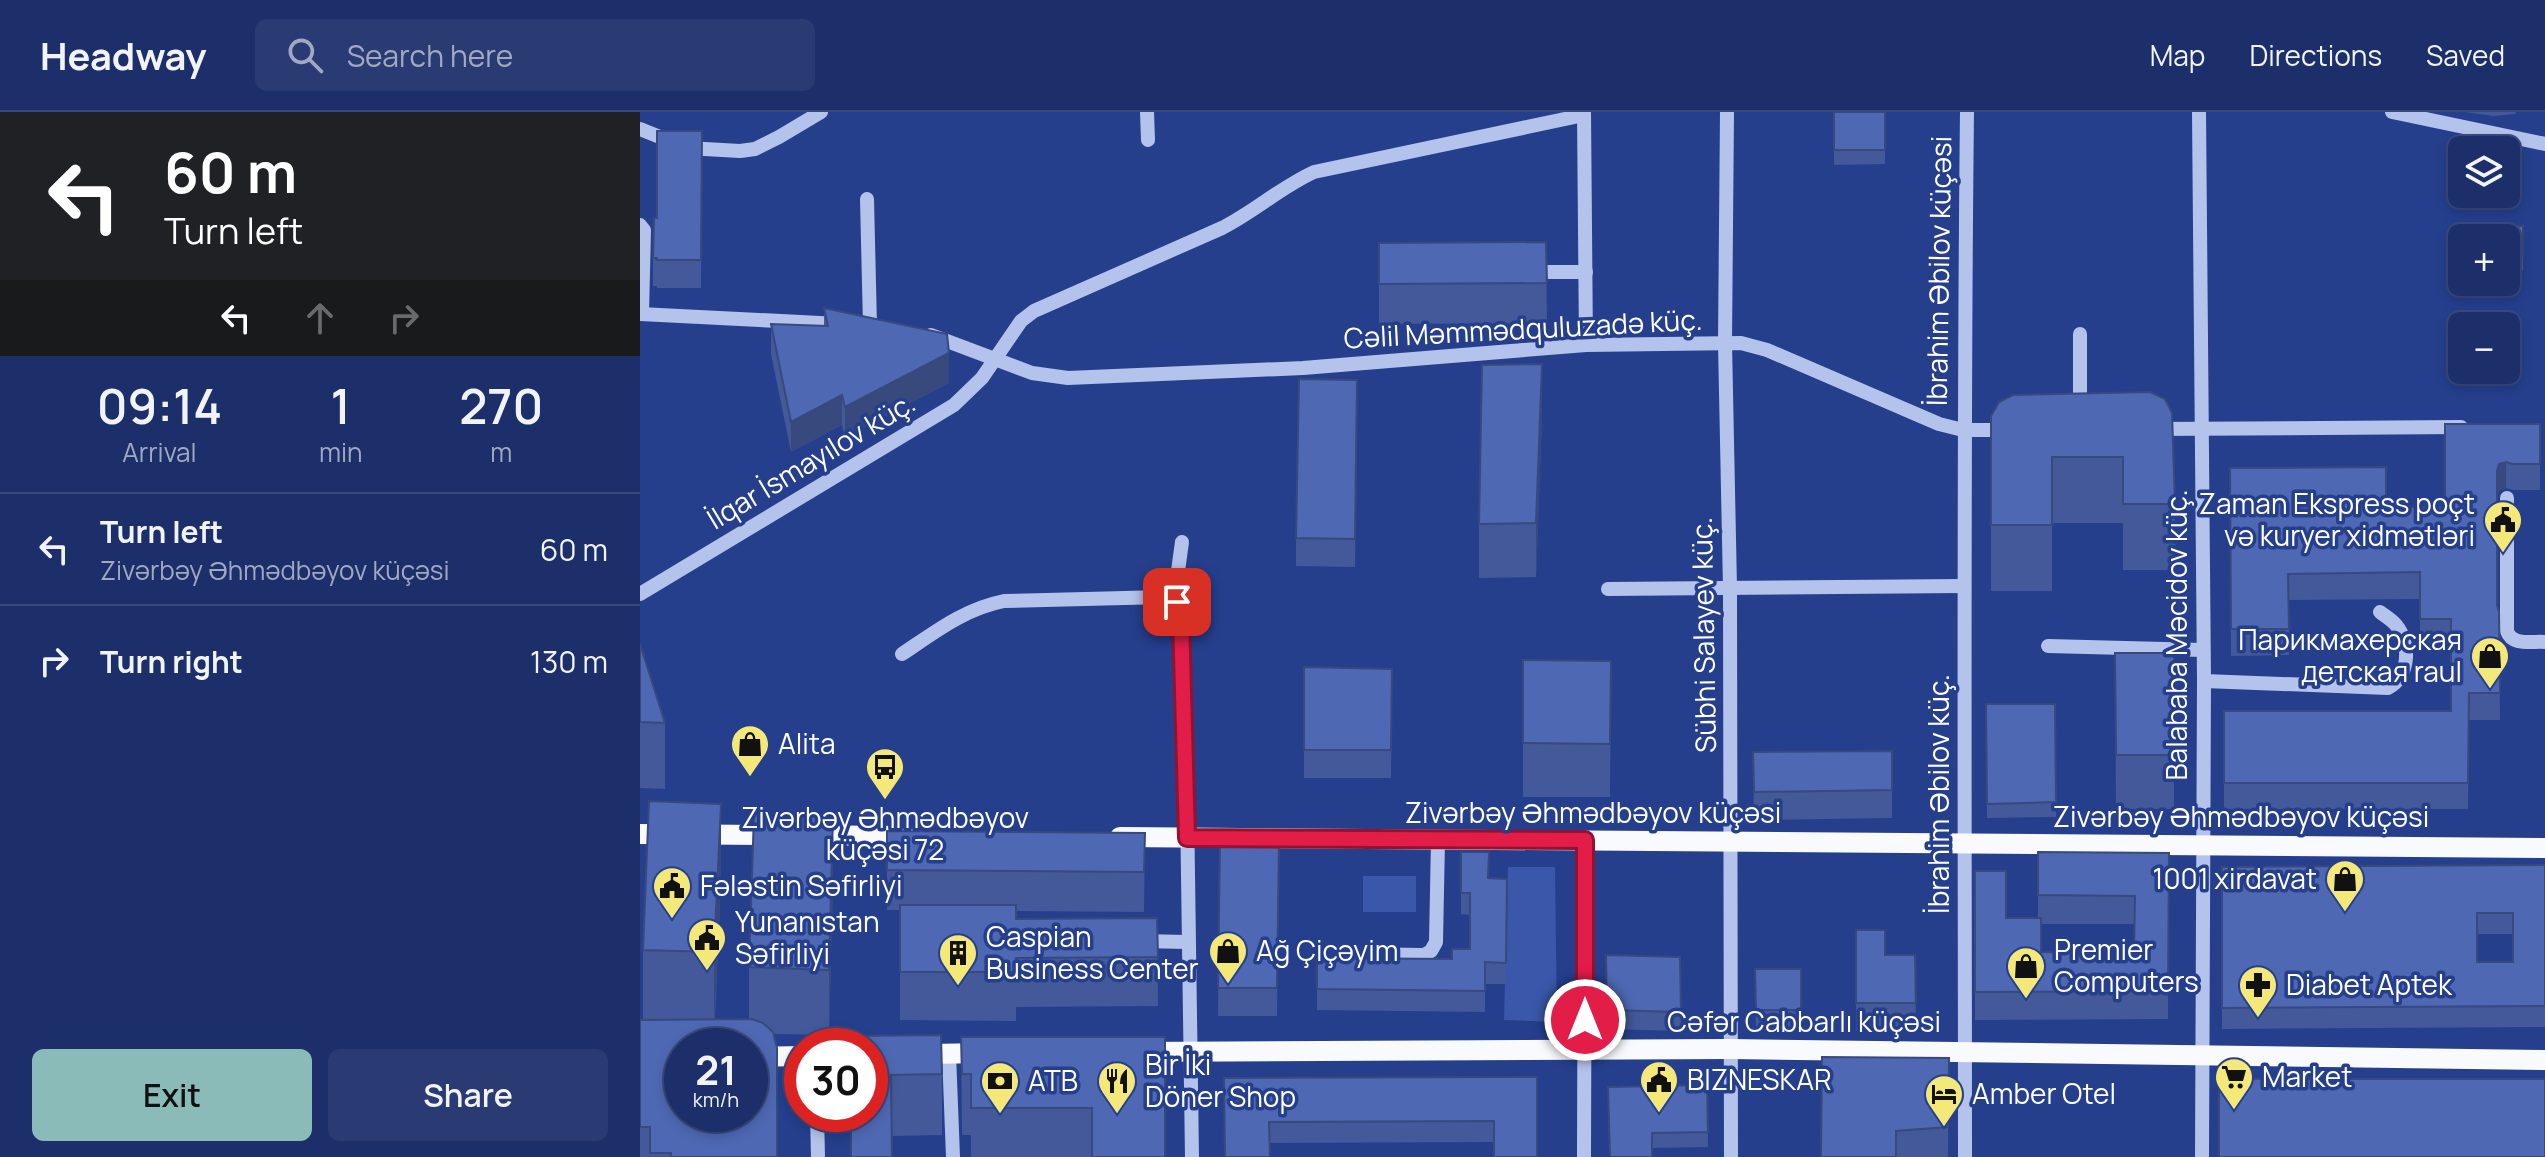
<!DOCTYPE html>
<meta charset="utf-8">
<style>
body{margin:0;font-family:Manrope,sans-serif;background:#293b72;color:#f1f3f6;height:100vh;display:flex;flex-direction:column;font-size:30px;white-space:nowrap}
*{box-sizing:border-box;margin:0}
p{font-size:26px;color:#a0a9c1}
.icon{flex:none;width:44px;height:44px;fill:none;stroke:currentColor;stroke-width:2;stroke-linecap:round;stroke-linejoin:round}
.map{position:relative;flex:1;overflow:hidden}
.details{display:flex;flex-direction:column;background:#1c2f6a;width:640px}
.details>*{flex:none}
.hud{background:#202124;color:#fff;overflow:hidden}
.tools{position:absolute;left:1808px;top:24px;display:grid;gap:16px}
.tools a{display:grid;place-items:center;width:72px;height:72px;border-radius:12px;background:#1c2f6a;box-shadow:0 4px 12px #0003,0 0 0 2px #3a4a7e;font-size:40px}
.speed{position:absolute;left:24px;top:916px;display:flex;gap:16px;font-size:40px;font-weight:700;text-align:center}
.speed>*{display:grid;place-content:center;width:104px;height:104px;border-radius:50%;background:#1c2f6a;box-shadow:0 4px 12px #0003,0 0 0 2px #3a4a7e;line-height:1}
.speed small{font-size:20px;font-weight:400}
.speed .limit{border:12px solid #d22;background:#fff;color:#111}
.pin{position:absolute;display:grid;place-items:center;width:68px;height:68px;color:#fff;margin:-34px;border-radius:16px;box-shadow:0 4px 12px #0006}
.me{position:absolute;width:88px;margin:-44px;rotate:0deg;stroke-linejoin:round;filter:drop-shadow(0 0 6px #0008)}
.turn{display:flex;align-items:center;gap:28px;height:168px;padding:0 32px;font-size:36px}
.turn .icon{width:104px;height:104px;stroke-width:2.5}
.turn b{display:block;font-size:56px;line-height:68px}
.lanes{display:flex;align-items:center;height:76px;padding:0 32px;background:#0003;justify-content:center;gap:40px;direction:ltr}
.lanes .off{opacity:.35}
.eta{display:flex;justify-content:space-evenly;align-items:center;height:136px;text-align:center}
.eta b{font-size:48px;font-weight:600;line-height:56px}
.cta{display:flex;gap:16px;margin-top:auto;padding:16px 32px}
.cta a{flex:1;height:92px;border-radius:12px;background:#8bbbb9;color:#111;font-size:32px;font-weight:600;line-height:92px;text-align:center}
.cta a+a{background:#293b72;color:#f1f3f6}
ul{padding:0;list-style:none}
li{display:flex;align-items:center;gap:24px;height:112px;padding:0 32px;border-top:2px solid #3a4a7e}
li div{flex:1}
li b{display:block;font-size:30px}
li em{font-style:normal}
header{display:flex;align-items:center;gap:48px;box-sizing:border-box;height:112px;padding:0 40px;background:#1c2f6a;border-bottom:2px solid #3a4a7e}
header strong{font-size:38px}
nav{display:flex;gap:44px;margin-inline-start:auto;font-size:28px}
.search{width:560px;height:72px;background:#293b72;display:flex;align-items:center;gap:20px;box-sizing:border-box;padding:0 28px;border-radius:12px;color:#a0a9c1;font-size:30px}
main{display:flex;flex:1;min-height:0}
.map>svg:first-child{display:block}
</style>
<header>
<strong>Headway</strong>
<div class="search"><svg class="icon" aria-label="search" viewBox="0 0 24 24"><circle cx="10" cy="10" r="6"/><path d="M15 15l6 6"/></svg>Search here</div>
<nav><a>Map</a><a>Directions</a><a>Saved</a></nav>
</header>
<main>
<section class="details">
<div class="hud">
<div class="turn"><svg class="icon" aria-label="left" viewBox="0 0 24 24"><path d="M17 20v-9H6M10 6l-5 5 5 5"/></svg><div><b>60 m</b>Turn left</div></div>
<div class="lanes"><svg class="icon" aria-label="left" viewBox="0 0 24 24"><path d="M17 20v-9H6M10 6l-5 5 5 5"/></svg><svg class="icon off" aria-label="ahead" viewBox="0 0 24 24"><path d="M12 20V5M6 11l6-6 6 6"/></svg><svg class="icon off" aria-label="right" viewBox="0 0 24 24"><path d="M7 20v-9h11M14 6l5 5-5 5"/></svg></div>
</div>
<div class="eta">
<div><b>09:14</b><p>Arrival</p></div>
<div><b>1</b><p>min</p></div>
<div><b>270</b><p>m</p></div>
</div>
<ul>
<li><svg class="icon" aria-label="left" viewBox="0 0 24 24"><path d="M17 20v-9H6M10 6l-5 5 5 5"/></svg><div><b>Turn left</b><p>Zivərbəy Əhmədbəyov küçəsi</p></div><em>60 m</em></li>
<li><svg class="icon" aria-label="right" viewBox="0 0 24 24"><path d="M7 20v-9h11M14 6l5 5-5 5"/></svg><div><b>Turn right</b></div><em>130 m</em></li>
</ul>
<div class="cta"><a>Exit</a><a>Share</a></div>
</section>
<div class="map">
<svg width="1905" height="1045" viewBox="0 0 1905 1045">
<rect width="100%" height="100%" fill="#253f8d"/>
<g fill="#3a57a9">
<polygon points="868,755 915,755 917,910 864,908"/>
<rect x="723" y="764" width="53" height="36"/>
</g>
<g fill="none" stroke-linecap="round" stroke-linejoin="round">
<g stroke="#b4c3eb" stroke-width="14">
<polyline points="507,0 508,28"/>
<polyline points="944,0 946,233"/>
<polyline points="1087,0 1085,231 1090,476 1091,1045"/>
<polyline points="1559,0 1564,569 1562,1045"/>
<polyline points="1752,0 1905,32"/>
<polyline points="0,17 47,36 100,39 115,37 139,25 181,0"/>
<polyline points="227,87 230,214"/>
<polyline points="0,113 4,118 2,202"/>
<polyline points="890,160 946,160"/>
<polyline points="0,202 199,212"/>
<polyline points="291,223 392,261 428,266 663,256 946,233 1101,231 1127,238 1299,312 1323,318 1369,318"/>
<polyline points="1440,297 1440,222"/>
<polyline points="1514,317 1821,315"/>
<path d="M1867,386V519C1872,534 1891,529 1905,530"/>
<polyline points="968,477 1323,474"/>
<path d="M0,482L314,293L342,266L381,209L394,199L582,116C614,100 641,75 674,60L944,3"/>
<polyline points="534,488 542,430"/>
<polyline points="1408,534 1563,538"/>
<path d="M262,542C295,520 324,497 364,489L524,485L537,490L541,506L547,692L552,1045"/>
<path d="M1564,569L1748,576C1770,565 1771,531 1756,513C1752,508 1745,504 1740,500"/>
<polyline points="498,829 548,830"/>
<polyline points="709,842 784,843 791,839 796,830 798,728"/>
<polyline points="309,942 313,1045"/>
<polyline points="177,1002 178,1045"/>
<polyline points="944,1045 945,728"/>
<path d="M1325,1045C1325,697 1323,348 1327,0"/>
</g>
<g stroke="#f8fafe" stroke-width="20">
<polyline points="0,722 272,724"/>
<polyline points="480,725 1905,736"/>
<polyline points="498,940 1091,937 1905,948"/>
<polyline points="230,943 346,941"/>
<polyline points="110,945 162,944"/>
</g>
</g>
<g fill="#43599a" fill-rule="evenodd">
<polygon points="1194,0 1245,0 1245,52 1194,53"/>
<polygon points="1826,0 1876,0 1875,2 1853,4"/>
<polygon points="62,19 61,176 17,176 17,174 13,174 13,146 17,106"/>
<polygon points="1883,114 1883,158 1866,159 1866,126"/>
<polygon points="906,130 907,211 739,212 739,131"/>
<polygon points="184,196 309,271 205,325 202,313 151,340 131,242 131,212 184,214"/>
<polygon points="717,268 715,455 656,454 656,426"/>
<polygon points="1510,280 1535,392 1535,458 1483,458 1483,411 1412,411 1412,479 1351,479 1351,304"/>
<polygon points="902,306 896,465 839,466 839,412"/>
<polygon points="1900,312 1900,378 1873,378 1866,376 1859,379 1857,385 1857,493 1859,500 1860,608 1829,608 1828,697 1584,697 1584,599 1811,599 1811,534 1780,534 1780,487 1649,488 1649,543 1591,544 1590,356 1746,395 1805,395"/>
<polygon points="0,532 25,611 25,677 0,676"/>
<polygon points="1475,541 1534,541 1534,697 1476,697"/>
<polygon points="883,548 971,549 970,685 883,685"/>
<polygon points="664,555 752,557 751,666 664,666"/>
<polygon points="1346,592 1415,592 1416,705 1347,706"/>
<polygon points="1252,639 1252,706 1114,708 1113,640"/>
<polygon points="247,719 505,721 504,800 376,799 376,807 517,806 518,894 376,895 376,909 260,908 260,798 247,798"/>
<polygon points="639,727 637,904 578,904 580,728"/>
<polygon points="821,740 849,766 867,767 866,872 845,872 845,900 677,898 677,846 812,847 830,837 830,803 821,802"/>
<path d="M1398,740L1529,741L1528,907L1335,908V759L1366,806H1398ZM1401,812H1494V842L1401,840Z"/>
<path d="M1905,753V915L1582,917V755ZM1837,822H1873V850H1837Z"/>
<polygon points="81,767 75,907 109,907 109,855 193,769 189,923 133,922 137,1045 0,1045 0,908 3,908 3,838"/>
<polygon points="1216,818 1245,843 1275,843 1276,919 1216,919"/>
<polygon points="966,843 1040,845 1041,919 967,917"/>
<polygon points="1115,857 1161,857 1161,919 1116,920"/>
<polygon points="321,925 525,925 525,1045 331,1045 331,1023 322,1023"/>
<polygon points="230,934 302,962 302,1023 252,1024"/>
<polygon points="1309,946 1308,1045 1181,1045"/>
<polygon points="897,965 854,1030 630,1031 584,966"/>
<polygon points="1067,973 1068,1035 1012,1036 969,1045"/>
</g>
<g fill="#37497d">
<polygon points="309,241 309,271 205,325 205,295"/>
<polygon points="902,252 902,306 896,465 896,411"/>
<polygon points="202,283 202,313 151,340 151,310"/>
<polygon points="1866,350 1866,376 1859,379 1857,385 1857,359 1859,352"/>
<polygon points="81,692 81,767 74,916 74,840"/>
<polygon points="193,703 193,769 189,923 189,858"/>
</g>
<g fill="#4e68b3" stroke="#37497d" stroke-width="2" fill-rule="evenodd">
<rect x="1194" y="0" width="51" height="38"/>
<polygon points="17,19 62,19 61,148 17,148 17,146 13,146 14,106 17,106"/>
<polygon points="1827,114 1883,114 1883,144 1866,144 1866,126 1827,126"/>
<polygon points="906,130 907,171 739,172 739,131"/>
<polygon points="184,196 307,222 309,241 205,295 202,283 151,310 131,212 188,214"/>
<polygon points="902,252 896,411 839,412 842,253"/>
<polygon points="659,267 717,268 715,427 656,426"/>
<polygon points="1510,280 1525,287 1532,301 1535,392 1483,392 1483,345 1412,345 1412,413 1351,413 1351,304 1359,290 1373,283"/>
<polygon points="1805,312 1900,312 1900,352 1873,352 1866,350 1859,352 1857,359 1857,493 1859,500 1860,581 1829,581 1828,671 1584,671 1584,599 1811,599 1811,507 1780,507 1780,460 1648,462 1649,517 1591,517 1590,356 1746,355 1746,395 1805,395"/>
<polygon points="0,532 25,611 0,610"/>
<polygon points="1475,541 1534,541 1534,643 1476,643"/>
<polygon points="883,548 971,549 970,632 883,631"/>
<polygon points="664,555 752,557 751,638 664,638"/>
<polygon points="1346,592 1415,592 1416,690 1347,692"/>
<polygon points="1252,639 1252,678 1114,680 1113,640"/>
<polygon points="9,689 81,692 74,840 3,838"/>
<polygon points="114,701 193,703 189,858 109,855"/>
<polygon points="247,719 505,721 504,760 247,758"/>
<polygon points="639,727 637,876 578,876 580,728"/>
<polygon points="821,740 849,740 848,766 867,767 866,851 845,850 845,879 677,877 677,846 812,847 812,837 830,837 830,781 821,781"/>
<polygon points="1398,740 1529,741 1528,879 1335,880 1335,759 1366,759 1366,806 1401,806 1401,840 1494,842 1495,784 1398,783"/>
<path d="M1905,753V894L1582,896V755ZM1837,801H1873V850H1837Z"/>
<polygon points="260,793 376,793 376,807 517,806 518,845 376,846 376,860 260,860"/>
<polygon points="1216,818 1245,818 1245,843 1275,843 1276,891 1216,891"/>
<polygon points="966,843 1040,845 1041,900 967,898"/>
<polygon points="1115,857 1161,857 1161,898 1116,898"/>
<path d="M112,907L123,911L133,920L137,936V1045H31V1041H10V1015H0V908ZM42,934H110V1002H42Z"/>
<polygon points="301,923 302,962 251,963 252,1045 211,1045 211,1002 230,1002 230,934 210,934 210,924"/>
<polygon points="321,925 525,925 525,1045 452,1045 452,996 331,996 331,962 322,962"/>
<polygon points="1182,945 1309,946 1308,1015 1256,1019 1256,1045 1181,1045"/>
<polygon points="897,965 897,1045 854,1045 854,1009 629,1010 630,1045 585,1045 584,966"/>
<rect x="1579" y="967" width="326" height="78"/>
<polygon points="1067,973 1068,1020 1012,1021 1012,1045 970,1045 968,975"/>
</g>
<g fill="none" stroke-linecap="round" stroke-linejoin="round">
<g stroke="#92132f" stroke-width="20">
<polyline id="route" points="537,490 541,506 547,726 945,728 945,908"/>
</g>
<use href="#route" stroke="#e11d48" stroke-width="14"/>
</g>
<defs>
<g id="civic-pin" transform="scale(2)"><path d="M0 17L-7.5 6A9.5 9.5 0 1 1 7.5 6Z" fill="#f4e879" stroke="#253f8d"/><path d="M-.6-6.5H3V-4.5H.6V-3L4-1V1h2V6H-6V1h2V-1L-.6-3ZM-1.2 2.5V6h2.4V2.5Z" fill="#111"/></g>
<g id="shop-pin" transform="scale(2)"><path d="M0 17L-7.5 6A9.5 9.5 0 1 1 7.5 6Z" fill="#f4e879" stroke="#253f8d"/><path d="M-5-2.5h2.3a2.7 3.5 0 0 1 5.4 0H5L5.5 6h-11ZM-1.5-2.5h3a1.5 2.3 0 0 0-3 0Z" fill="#111"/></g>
<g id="bus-pin" transform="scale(2)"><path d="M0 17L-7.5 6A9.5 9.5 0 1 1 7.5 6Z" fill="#f4e879" stroke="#253f8d"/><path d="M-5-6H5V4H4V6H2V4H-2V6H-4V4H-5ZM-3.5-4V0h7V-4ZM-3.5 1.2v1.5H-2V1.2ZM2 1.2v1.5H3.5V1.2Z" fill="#111"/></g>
<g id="building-pin" transform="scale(2)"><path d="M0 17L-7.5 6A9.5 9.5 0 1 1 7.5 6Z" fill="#f4e879" stroke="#253f8d"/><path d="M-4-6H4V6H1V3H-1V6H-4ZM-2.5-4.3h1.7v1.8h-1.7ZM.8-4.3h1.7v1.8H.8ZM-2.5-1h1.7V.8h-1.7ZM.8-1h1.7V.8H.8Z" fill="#111"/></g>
<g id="pharmacy-pin" transform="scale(2)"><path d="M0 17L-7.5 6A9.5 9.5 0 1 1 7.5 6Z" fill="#f4e879" stroke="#253f8d"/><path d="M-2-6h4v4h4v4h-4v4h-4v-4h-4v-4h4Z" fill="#111"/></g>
<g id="supermarket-pin" transform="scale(2)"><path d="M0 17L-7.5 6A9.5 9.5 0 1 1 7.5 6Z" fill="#f4e879" stroke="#253f8d"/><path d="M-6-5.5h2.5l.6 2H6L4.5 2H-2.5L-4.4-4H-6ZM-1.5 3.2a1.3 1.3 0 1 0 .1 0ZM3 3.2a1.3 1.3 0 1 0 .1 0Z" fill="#111"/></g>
<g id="bank-pin" transform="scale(2)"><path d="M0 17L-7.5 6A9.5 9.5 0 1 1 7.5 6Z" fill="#f4e879" stroke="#253f8d"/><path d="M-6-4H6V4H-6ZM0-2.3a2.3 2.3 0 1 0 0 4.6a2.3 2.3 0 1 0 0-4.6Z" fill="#111"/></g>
<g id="restaurant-pin" transform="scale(2)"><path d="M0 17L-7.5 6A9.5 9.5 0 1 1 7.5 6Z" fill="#f4e879" stroke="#253f8d"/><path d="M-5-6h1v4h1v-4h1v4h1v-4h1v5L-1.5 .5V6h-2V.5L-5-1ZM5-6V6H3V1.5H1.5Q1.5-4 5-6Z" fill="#111"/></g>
<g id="hotel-pin" transform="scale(2)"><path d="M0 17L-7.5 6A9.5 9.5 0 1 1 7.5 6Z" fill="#f4e879" stroke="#253f8d"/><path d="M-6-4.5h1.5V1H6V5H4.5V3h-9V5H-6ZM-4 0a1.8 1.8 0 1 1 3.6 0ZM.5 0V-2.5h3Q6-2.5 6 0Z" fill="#111"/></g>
</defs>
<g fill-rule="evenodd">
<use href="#civic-pin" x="1863" y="408"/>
<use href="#shop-pin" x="1850" y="544"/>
<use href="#shop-pin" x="110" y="632"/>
<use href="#bus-pin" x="245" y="655"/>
<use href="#shop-pin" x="1705" y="767"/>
<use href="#civic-pin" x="32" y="774"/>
<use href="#civic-pin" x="67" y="826"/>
<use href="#shop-pin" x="588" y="839"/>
<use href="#building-pin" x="318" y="841"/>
<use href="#shop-pin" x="1386" y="854"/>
<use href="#pharmacy-pin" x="1618" y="873"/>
<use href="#supermarket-pin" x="1594" y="965"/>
<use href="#civic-pin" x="1019" y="968"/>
<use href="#bank-pin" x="360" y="969"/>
<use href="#restaurant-pin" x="477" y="969"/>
<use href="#hotel-pin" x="1304" y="982"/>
</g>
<g text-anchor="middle" stroke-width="7" stroke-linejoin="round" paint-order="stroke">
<g font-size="28" fill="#fff" stroke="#253f8d">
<text transform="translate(1299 159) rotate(-89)" y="10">İbrahim Əbilov küçəsi</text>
<text transform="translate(883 217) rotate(-3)" y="10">Cəlil Məmmədquluzadə küç.</text>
<text transform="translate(171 349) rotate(-31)" y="10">İlqar İsmayılov küç.</text>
<text transform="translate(1064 523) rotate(-91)" y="10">Sübhi Salayev küç.</text>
<text transform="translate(1537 523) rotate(-90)" y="10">Balababa Məcidov küç.</text>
<text transform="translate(1299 682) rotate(-90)" y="10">İbrahim Əbilov küç.</text>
<text x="953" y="711">Zivərbəy Əhmədbəyov küçəsi</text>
<text x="1601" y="715">Zivərbəy Əhmədbəyov küçəsi</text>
<text x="1164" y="920">Cəfər Cabbarlı küçəsi</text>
</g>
<g font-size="28" fill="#fff" stroke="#253f8d" text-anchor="start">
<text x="1835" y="402" text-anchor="end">Zaman Ekspress poçt<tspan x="1835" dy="32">və kuryer xidmətləri</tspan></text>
<text x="1822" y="538" text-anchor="end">Парикмахерская<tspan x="1822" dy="32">детская raul</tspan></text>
<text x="138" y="642">Alita</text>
<text x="245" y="716" text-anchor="middle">Zivərbəy Əhmədbəyov<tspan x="245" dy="32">küçəsi 72</tspan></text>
<text x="1677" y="777" text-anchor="end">1001 xirdavat</text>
<text x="60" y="784">Fələstin Səfirliyi</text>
<text x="95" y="820">Yunanıstan<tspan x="95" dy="32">Səfirliyi</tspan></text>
<text x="346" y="835">Caspian<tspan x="346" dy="32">Business Center</tspan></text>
<text x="1414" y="848">Premier<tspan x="1414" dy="32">Computers</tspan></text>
<text x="616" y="849">Ağ Çiçəyim</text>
<text x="1646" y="883">Diabet Aptek</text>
<text x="505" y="963">Bir İki<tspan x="505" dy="32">Döner Shop</tspan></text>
<text x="1622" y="975">Market</text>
<text x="1047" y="978">BIZNESKAR</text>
<text x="388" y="979">ATB</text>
<text x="1332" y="992">Amber Otel</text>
</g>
</g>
</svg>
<div class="tools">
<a><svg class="icon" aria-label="layers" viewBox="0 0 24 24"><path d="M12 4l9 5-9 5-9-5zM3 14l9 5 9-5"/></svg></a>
<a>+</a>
<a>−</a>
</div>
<div class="speed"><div>21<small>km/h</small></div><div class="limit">30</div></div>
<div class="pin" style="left:537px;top:490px;background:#d93025"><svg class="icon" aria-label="arrive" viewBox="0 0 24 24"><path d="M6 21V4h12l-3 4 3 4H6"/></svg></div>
<svg class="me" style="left:945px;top:908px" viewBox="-20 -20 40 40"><circle r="17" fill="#e11d48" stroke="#fff" stroke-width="3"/><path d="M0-11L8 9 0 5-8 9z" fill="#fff"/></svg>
</div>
</main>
